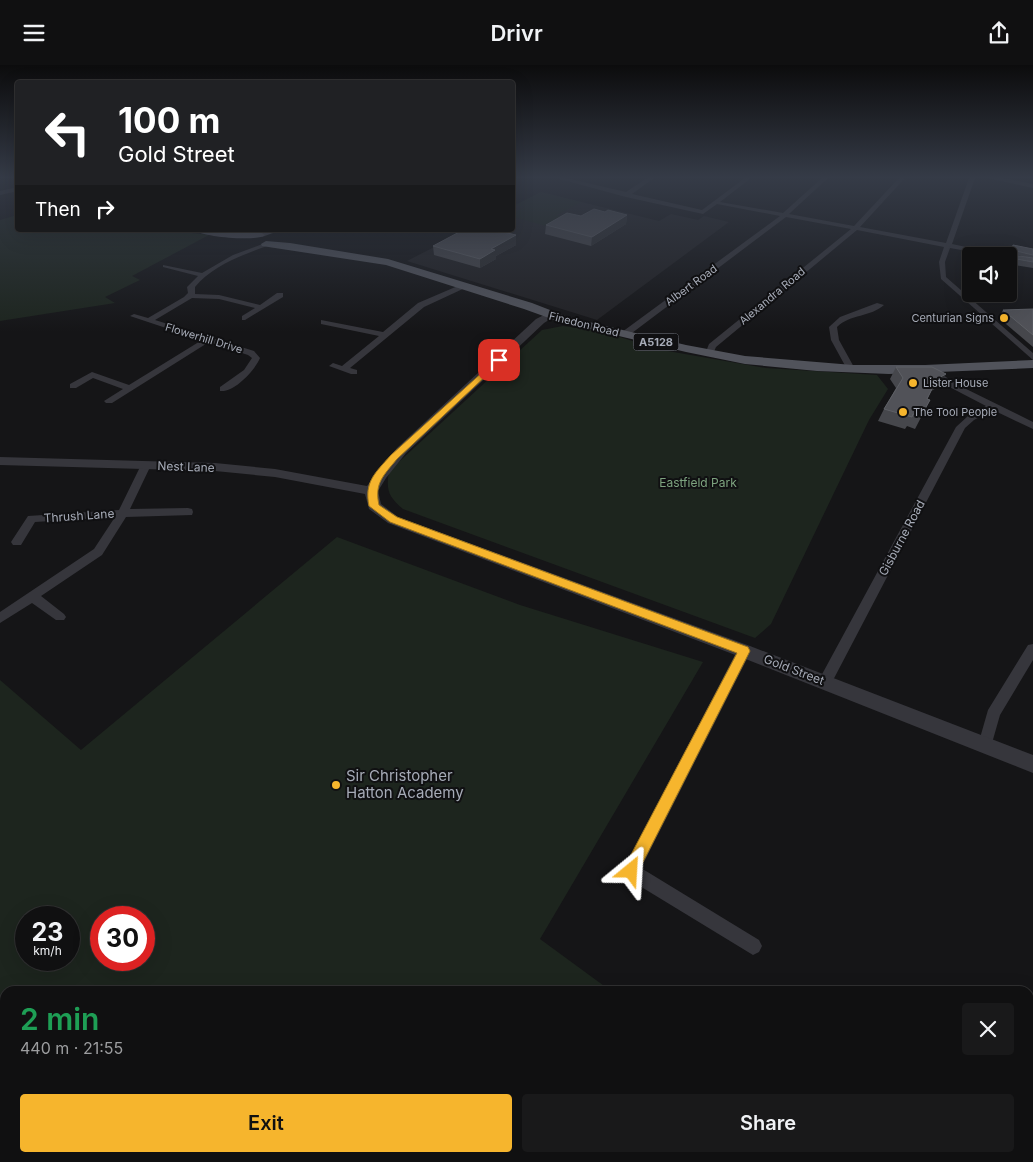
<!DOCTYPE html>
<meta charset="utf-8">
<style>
body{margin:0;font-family:Inter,sans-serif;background:#19191a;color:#f1f3f6;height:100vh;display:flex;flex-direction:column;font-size:19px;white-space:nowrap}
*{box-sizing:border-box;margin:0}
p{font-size:16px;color:#9c9d9f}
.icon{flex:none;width:28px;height:28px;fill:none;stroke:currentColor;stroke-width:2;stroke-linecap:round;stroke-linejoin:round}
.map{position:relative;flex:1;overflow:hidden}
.details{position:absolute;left:0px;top:921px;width:1034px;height:176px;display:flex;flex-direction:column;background:#101011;border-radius:15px 15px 0 0;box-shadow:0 5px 20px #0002,0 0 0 1px #303031}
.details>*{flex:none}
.top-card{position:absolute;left:15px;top:15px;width:500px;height:152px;border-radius:5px;box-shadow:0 5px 20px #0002,0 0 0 1px #303031;background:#202124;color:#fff;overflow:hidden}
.buttons{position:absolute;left:962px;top:182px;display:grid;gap:10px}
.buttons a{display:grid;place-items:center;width:55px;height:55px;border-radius:5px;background:#101011;box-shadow:0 5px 20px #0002,0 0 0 1px #303031;font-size:25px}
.speed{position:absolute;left:15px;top:841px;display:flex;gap:10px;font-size:25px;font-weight:700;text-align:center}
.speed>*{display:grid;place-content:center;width:65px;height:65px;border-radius:50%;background:#101011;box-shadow:0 5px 20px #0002,0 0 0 1px #303031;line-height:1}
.speed small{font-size:12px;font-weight:400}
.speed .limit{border:8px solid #d22;background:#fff;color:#111}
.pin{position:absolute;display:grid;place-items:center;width:42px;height:42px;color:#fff;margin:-21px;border-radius:10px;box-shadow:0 2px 8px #0006}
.me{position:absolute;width:55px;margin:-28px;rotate:27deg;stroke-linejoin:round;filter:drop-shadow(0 0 4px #0008)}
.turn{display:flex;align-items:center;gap:18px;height:105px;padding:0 20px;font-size:22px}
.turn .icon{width:65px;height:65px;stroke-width:2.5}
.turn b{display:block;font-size:35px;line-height:42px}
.then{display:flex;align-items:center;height:48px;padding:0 20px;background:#0003;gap:10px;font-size:19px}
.round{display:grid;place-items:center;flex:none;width:52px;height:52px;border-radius:5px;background:#19191a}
.head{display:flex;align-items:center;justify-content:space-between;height:85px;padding:0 20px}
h1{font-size:30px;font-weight:600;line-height:38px;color:#1e9e55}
.action{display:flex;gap:10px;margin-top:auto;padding:10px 20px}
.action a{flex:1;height:58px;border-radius:5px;background:#f6b52d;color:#111;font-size:20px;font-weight:600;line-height:58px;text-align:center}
.action a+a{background:#19191a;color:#f1f3f6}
header{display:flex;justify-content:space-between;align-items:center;height:65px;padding:0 20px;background:#101011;font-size:22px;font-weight:600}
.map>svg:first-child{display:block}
</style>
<header><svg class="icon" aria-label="menu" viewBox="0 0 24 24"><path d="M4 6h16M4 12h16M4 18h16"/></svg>Drivr<svg class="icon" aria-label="share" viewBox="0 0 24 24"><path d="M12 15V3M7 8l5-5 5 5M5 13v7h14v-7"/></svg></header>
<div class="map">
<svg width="1033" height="1097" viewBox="0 0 1033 1097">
<rect width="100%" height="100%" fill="#151517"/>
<g fill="#212124">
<polygon points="541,127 659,156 671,149 698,155 704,151 729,157 597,255 407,196 467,165 512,165 513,142"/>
<polygon points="1029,980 1033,982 1033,1097 74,1097 70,1093 1029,1092"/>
</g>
<g fill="#1d251e" fill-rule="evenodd">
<polygon points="541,127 581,137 557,150 563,152 546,161 513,152 512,149 524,142 515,140"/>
<polygon points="17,150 18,165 166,165 209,170 132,211 140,215 105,232 115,238 0,256 0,155"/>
<path d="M563,261L600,266L662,285L766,303L877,310L888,324L869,355L771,559L755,573L403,444C388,431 386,425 389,406L542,265Z"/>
<path d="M337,472L520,540L703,597L540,874L611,926H5V1092L941,1093L940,1097H0V615L81,685ZM26,852H69V895H26ZM101,852H144V895H101Z"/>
</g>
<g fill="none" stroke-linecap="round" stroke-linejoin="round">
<g fill="#36363c" fill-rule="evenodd">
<polygon points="556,113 566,113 626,127 647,113 654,113 632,129 702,145 745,113 751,113 720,137 783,148 822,113 828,113 789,149 854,161 899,113 905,113 860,162 946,178 969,113 975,113 952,179 1009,191 996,191 950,183 945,197 946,212 1033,288 1033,295 941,214 939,197 944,182 857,165 716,282 712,291 706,291 705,289 709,279 851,164 786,152 628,271 622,271 622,267 780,151 717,139 703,149 626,132"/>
<polygon points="18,122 18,126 0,130 0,126"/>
<polygon points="423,165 430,165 427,167"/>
<path d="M265,178L267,179V181C242,190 212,201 195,222V229L219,230L260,240L277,228H283V232L245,255H242V251L255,243L219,234L192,233L155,255L254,286L260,293C255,305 234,328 220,326V322L244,305L252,293L248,290L209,277L112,338H106L104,336L123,324L93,313L76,323H70V319L92,307L129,320L202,275L130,251L134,249L148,253L184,232L188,228L187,222L198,211L163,202V200L202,208L233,190Z"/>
<polygon points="460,220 467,222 424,242 350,303 357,305 357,309 351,309 329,301 333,298 342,301 379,271 321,259 321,255 383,267 418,238"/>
<path d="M877,238L884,240C871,252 850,249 837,262L839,275L855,304L848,306L831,275L829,262L840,252Z"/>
<polygon points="933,303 956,319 1033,357 1033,364 993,345 974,355 965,363 830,621 825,623 820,621 818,617 820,613 956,362 968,351 986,341 938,316 929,306"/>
<polygon points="146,397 151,400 130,444 188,443 192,444 193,447 192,450 126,452 102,490 41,531 64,549 66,552 64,555 56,555 32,538 0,558 0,547 94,484 115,452 35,457 21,480 13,480 11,477 28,451 119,445 141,400"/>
<polygon points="1033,579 1033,595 1000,650 990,685 985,686 980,685 978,680 988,645 1028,580"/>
<polygon points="744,581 749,582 751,586 641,803 759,875 762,881 759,887 753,890 625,812 623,806 739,582"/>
</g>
<g fill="#36363c" fill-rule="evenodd">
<polygon points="988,113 1003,113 1033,119 1033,123"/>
<polygon points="548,248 552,249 552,253 544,258 406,388 386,413 378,426 381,439 398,452 750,581 1033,690 1033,708 738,591 388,458 369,444 365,429 275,412 215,406 0,400 0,392 215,398 275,404 367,421 397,383 536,254"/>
</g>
<polygon fill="#44454c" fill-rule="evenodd" points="267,165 281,165 262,172 258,169"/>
<g fill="#51535b" fill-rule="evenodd">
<path d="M194,165L260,167L265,170C257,177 202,172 194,165Z"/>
<polygon points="266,176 290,178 388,194 532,238 568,252 686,280 745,291 853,300 925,300 1033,295 1033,303 889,309 817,306 745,299 686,287 560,257 524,244 386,200 262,181 261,179"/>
</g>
</g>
<g fill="#46474c">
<polygon points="627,150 626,159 591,181 545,169 546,160 581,151"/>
<polygon points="516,170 516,180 496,191 496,194 480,203 434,190 433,181"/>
<polygon points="1013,180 1033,184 1033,203 1009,199 1009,196 1012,190 1025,192 1010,188"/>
<polygon points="1033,244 1033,282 999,253 1003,245"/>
<polygon points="896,302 940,321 931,326 927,334 930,335 915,364 907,361 905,364 878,356 884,344 896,323 890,314"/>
</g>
<g fill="#2e2f32">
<polygon points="627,150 626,159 591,181 592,172"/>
<polygon points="516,170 516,180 496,191 496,194 480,203 480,194 491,184"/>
<polygon points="946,309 940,321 931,326 937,314"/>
</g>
<g fill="#515258" stroke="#5e6066">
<polygon points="594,144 605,147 608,145 627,150 592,172 546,160 567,148 581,151"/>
<polygon points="463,165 495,165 516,170 491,184 495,185 480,194 433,181"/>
<polygon points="1013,180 1033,184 1033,190 1012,185"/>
<polygon points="1012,190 1033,193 1033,197 1011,193"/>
<polygon points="1033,244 1033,270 1003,245"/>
<polygon points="896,302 932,302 946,309 937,314 927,334 930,335 921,351 913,349 912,352 884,344 903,313"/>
</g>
<linearGradient id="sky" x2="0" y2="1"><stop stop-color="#0c0c0d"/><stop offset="0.42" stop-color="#353b47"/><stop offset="1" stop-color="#353b47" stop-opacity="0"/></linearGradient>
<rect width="1033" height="267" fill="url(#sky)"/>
<path fill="#f6b52d" stroke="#a0761d" d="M497,294L503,295L397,394C384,410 374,418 379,440L397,452L748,582L750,586L636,811L631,814L625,811L623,806L625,801L737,588L390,457L369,441C364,417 375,408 391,390Z"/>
<g fill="#f6b52d" stroke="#101012" stroke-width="2">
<circle cx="1004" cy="253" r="5"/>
<circle cx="913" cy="318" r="5"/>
<circle cx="903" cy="347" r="5"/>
<circle cx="336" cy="720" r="5"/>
</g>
<g text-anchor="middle" stroke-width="4" stroke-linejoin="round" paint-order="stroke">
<g font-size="11" fill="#a6abb7" stroke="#101012">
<text transform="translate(691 220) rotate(-36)" y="4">Albert Road</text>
<text transform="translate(772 231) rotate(-40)" y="4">Alexandra Road</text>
<text transform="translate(584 259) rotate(14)" y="4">Finedon Road</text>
<text transform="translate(204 273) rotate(17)" y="4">Flowerhill Drive</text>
</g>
<g font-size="11" fill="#a6abb7" stroke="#101012" text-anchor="start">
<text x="994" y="257" text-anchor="end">Centurian Signs</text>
<text x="923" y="322">Lister House</text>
<text x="913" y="351">The Tool People</text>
</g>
<rect fill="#101012" stroke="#797c86" stroke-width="1" x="633.5" y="268.5" width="45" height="17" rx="4"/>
<g font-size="11" font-weight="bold" fill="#a6abb7">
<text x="656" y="281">A5128</text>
</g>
<g font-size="12" fill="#a6abb7" stroke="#101012">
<text transform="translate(186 402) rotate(2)" y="4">Nest Lane</text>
<text transform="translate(79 451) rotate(-4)" y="4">Thrush Lane</text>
<text transform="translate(902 473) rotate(-62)" y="4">Gisburne Road</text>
<text transform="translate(794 605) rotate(21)" y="4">Gold Street</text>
</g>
<g font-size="12" fill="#7da37f" stroke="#101012">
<text x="698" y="422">Eastfield Park</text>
</g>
<g font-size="15" fill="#a6abb7" stroke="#101012" text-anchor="start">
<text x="346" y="716">Sir Christopher<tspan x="346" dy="17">Hatton Academy</tspan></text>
</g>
</g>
</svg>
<div class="buttons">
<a><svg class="icon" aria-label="sound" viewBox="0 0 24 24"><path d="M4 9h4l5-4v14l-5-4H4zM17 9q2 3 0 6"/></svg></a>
</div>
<div class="speed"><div>23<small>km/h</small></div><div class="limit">30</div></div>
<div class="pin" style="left:499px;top:295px;background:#d93025"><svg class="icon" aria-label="arrive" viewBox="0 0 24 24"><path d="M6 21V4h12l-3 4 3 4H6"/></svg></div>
<svg class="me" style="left:631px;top:806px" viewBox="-20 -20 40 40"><path d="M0-17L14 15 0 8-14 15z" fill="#f6b52d" stroke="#fff" stroke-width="4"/></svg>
<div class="top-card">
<div class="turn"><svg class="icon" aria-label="left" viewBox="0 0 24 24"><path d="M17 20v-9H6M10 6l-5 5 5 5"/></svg><div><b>100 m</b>Gold Street</div></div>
<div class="then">Then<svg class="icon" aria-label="right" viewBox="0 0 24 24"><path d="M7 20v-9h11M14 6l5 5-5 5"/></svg></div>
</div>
<section class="details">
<div class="head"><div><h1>2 min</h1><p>440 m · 21:55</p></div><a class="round"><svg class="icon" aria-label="close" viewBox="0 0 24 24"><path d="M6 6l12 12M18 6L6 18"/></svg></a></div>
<div class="action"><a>Exit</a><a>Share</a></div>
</section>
</div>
